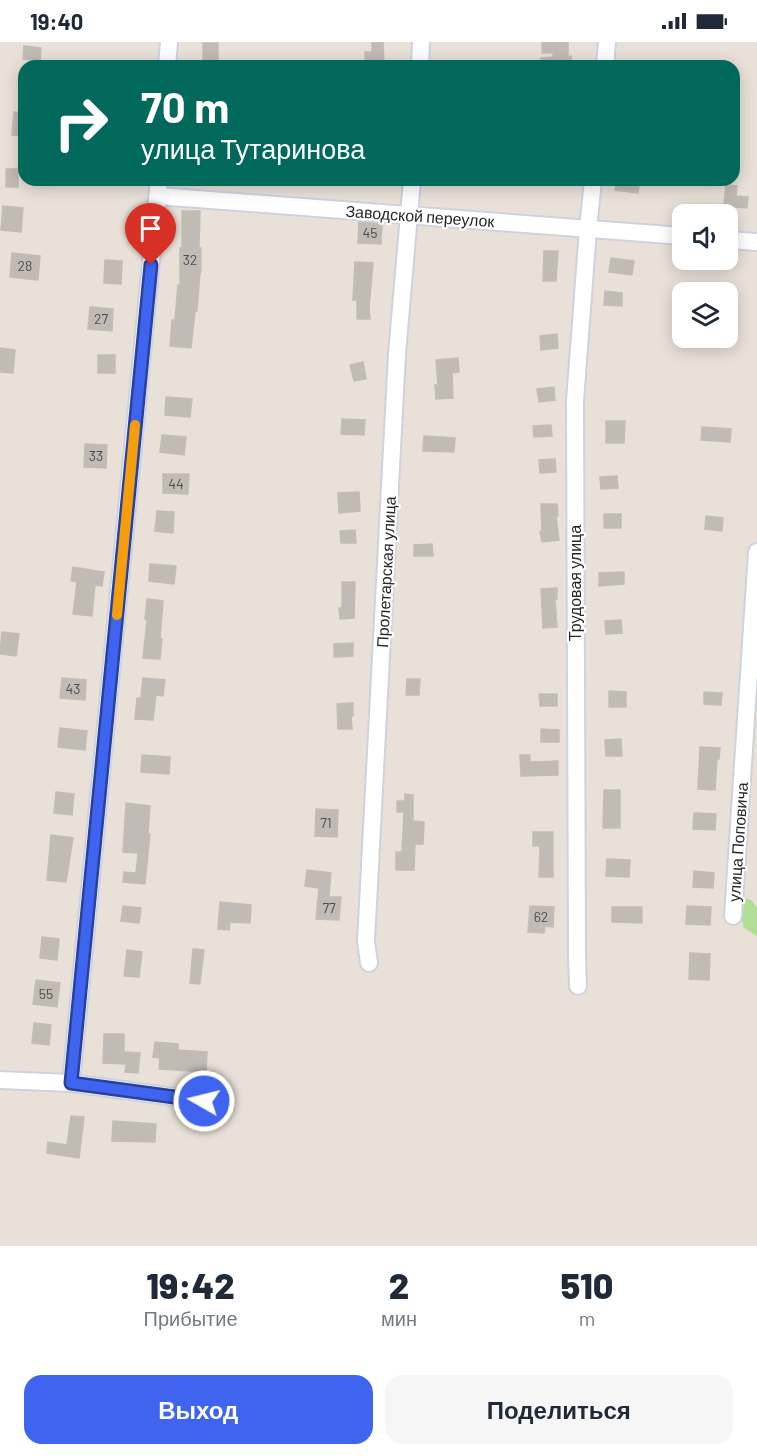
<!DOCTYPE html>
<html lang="ru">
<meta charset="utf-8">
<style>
body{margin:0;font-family:Barlow,sans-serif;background:#f6f6f7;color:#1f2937;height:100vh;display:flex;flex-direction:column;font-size:22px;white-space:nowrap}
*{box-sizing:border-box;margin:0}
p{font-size:20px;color:#747a83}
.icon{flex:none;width:33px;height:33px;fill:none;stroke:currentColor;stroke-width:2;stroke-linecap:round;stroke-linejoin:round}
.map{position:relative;height:1204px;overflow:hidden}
.drawer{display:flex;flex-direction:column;background:#fff;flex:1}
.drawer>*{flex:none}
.hud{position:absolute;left:18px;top:18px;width:722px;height:126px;border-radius:18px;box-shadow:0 3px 15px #0003;background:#00695c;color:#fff;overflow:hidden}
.controls{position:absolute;left:672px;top:162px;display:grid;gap:12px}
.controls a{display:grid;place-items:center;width:66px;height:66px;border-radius:12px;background:#fff;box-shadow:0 3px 15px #0003;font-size:30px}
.pin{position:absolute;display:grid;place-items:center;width:51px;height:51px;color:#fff;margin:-62px -26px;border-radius:50% 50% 50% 0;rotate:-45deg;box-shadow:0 0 6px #0007}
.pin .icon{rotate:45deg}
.me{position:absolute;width:66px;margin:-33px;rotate:278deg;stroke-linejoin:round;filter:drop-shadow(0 0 4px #0008)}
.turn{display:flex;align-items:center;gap:21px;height:126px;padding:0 24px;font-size:27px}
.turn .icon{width:78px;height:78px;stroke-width:2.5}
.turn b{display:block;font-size:42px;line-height:51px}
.eta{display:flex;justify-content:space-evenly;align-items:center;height:102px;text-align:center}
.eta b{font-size:36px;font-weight:800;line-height:42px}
.primary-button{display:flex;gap:12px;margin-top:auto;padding:12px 24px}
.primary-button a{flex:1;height:69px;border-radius:18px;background:#3e64f0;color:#fff;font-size:24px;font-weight:800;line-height:69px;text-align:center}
.primary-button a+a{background:#f6f6f7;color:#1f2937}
.status{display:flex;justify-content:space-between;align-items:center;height:42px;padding:0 30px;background:#fff;direction:ltr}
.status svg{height:16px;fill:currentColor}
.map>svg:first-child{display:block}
</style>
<div class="status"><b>19:40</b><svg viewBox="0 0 49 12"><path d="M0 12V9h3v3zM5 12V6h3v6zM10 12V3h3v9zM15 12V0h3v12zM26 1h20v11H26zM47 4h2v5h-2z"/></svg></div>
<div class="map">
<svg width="757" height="1204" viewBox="0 0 757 1204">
<rect width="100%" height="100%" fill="#e9e1d8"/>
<polygon fill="#b1de97" points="744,856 751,858 757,865 757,894 744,886 738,864"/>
<g fill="#c1bbb5" stroke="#c4bdb3" stroke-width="1.5">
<polygon points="372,0 383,0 384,22 365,23 365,10 372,10"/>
<polygon points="542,0 568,0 568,15 571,14 572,24 542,24 541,16 553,15 553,11 542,11"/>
<polygon points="203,1 218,1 218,22 203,21"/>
<polygon points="24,4 41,6 40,19 23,17"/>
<polygon points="14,70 24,71 24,94 12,93"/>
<rect x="6" y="127" width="12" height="18"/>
<polygon points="617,138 640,138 638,151 615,148"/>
<polygon points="726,143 737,144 736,154 748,155 747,166 724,164"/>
<polygon points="3,164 23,166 21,190 1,188"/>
<polygon points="182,169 200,169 199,206 201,206 201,230 200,230 197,269 195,269 191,306 170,304 172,278 175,278 178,243 180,243 180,206 182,206"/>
<polygon points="359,180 382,182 381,202 358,201"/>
<polygon points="544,209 558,209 556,239 543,239"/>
<polygon points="12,211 40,214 38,238 10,235"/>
<polygon points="611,216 634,219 632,233 609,230"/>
<polygon points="105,218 122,219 121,242 104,241"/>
<polygon points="355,220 373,221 369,265 370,277 357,277 357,258 353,258"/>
<polygon points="605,249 622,251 622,264 604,263"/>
<polygon points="90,265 113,267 112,289 88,287"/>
<polygon points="557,292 558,306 541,308 540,294"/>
<polygon points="0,306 15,308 13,331 0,330"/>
<rect x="98" y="313" width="17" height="18"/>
<polygon points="458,316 459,330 452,331 453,356 436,357 435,343 438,343 436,318"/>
<polygon points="363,320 366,337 354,339 350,323"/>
<polygon points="554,345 555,358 539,360 537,347"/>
<polygon points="166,355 192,357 190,375 165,373"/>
<polygon points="342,377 365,378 364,393 341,392"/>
<polygon points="606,379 625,379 624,401 606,401"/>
<polygon points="551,383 552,394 534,395 533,384"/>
<polygon points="702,385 731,387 730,400 701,398"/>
<polygon points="162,393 186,395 184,413 160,410"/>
<polygon points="424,394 455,396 454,410 423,409"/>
<polygon points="85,402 107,403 106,426 84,425"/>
<polygon points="555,417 556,430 540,431 539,418"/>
<polygon points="163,432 189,432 188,452 163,451"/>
<polygon points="617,434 618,446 601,447 600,435"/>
<polygon points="359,450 360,469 339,471 338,451"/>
<polygon points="541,462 557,462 558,474 556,474 559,498 542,500 540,490 542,489"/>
<polygon points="157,469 174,470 173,491 155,489"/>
<rect x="604" y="472" width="17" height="14"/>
<polygon points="706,474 723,476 722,489 705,487"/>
<polygon points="355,488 356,501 341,501 340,489"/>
<polygon points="432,502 433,514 414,514 414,503"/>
<polygon points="150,522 176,524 174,542 149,539"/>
<polygon points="73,525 104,530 102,544 95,543 92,574 73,572 77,540 71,539"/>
<polygon points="624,530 624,542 599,544 599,531"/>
<polygon points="342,540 355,540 354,576 340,577 339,566 342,566"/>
<polygon points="557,546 557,557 555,557 557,585 543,586 541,547"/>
<polygon points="147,557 163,559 160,597 162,597 160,617 143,616 147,578 145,577"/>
<polygon points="621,578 622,591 606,592 605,579"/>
<polygon points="2,590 19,592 16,614 0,612"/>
<polygon points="353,601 353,614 334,615 334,602"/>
<polygon points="62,636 86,638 85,658 60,656"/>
<polygon points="143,636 165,638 163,654 156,653 153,678 135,677 137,656 141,656"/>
<polygon points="407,637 420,637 419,653 406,653"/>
<polygon points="609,649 626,650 626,665 609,665"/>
<polygon points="704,650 722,651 721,663 704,662"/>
<polygon points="539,652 557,652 557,664 540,664"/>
<polygon points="353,661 353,674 351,674 352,687 338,687 337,662"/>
<polygon points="60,686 87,689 85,708 58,705"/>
<polygon points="541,687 559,688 559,700 541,700"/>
<polygon points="621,697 622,714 606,714 605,698"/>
<polygon points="700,705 720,706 719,717 717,717 715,748 698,747"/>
<polygon points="142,713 170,715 169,732 141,730"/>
<polygon points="520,713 530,713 530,720 558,719 558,733 521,734"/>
<polygon points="604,748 620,748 620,786 603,786"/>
<polygon points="56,750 74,752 72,773 54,771"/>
<polygon points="405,752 413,753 413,779 424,780 423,802 415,802 414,828 396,828 396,810 402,810 404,770 397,770 397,759 405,759"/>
<polygon points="126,761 150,764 148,792 150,792 145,842 123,840 124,830 136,831 138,811 123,810"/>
<polygon points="316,767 338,768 337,795 315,794"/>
<polygon points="694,771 716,772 715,788 693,787"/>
<polygon points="533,790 553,790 553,835 539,835 540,804 533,804"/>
<polygon points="51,793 73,796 66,840 47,838"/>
<polygon points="607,817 630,818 629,835 606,834"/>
<polygon points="307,828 331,831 329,855 341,855 339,878 316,877 319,846 305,844"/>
<polygon points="694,829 714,831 713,846 693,845"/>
<polygon points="220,860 251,863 250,881 230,880 229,888 218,887"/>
<polygon points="123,864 141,866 139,881 121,879"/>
<polygon points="530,864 554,865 553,885 545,884 544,891 528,890"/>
<polygon points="687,864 711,865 710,883 686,882"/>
<polygon points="612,865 642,865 642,881 612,880"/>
<polygon points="42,895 59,897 57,918 40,916"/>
<polygon points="193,907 204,908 200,942 190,941"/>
<polygon points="127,908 142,910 139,935 124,934"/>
<polygon points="690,911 710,912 709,938 689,937"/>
<polygon points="36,938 60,941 57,965 33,962"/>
<polygon points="34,981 51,983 49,1003 32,1001"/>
<polygon points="104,992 124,992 124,1010 140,1011 138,1031 125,1030 126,1022 103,1021"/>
<polygon points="155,1000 178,1002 178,1008 207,1010 206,1030 159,1027 160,1016 153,1015"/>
<polygon points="71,1074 84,1075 79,1116 47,1111 48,1100 67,1103"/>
<polygon points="113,1079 156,1082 155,1100 112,1099"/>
</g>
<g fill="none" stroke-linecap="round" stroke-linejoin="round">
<g stroke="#ced2df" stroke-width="20">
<g id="minor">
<polyline points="167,24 169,0"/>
<polyline points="420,24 421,0"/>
<polyline points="605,24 607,0"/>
<polyline points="158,154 682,194"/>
<polyline points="728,198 757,200"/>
<polyline points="733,874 757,510"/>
<polyline points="369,921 366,899 397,312 412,138"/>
<polyline points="578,944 577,915 575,359 588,187 593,138"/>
<polyline points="0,1038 71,1041 204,1059"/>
<polyline points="71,1041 159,138"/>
</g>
</g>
<use href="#minor" stroke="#fff" stroke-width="16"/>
</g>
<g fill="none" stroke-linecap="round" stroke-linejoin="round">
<g stroke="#28419c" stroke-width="15">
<polyline id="route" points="151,223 71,1041 204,1059"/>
</g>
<use href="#route" stroke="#3e64f0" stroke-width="10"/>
<polyline stroke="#f59e0b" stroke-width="10" points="117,573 135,383"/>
</g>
<g text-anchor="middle" stroke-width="4.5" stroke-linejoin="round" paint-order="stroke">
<g font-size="14" fill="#4e4c4a">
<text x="370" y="196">45</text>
<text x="190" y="223">32</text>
<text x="25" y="229">28</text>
<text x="101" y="282">27</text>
<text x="96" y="419">33</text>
<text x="176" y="447">44</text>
<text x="73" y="652">43</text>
<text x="326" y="786">71</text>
<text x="329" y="871">77</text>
<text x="541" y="880">62</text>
<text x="46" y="957">55</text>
</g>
<g font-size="16" fill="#272727" stroke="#fff">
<text transform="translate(420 174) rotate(4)" y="6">Заводской переулок</text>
<text transform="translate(386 530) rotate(-87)" y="6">Пролетарская улица</text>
<text transform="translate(575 541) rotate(-90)" y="6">Трудовая улица</text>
<text transform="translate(738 800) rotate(-86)" y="6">улица Поповича</text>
</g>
</g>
</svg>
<div class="controls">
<a><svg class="icon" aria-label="sound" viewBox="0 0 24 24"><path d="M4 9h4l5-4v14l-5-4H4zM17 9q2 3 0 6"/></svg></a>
<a><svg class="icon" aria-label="layers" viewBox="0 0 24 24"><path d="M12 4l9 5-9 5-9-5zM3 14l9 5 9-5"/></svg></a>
</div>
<div class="pin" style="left:151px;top:223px;background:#d93025"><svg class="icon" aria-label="arrive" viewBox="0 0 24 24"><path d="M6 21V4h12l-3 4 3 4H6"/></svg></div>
<svg class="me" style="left:204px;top:1059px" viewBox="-20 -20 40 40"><circle r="17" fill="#3e64f0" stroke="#fff" stroke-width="3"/><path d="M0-11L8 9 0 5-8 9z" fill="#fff"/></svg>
<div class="hud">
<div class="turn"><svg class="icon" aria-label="right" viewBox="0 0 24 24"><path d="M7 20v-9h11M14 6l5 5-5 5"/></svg><div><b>70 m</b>улица Тутаринова</div></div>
</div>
</div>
<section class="drawer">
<div class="eta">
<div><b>19:42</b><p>Прибытие</p></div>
<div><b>2</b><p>мин</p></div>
<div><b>510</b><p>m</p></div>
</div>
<div class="primary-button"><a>Выход</a><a>Поделиться</a></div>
</section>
